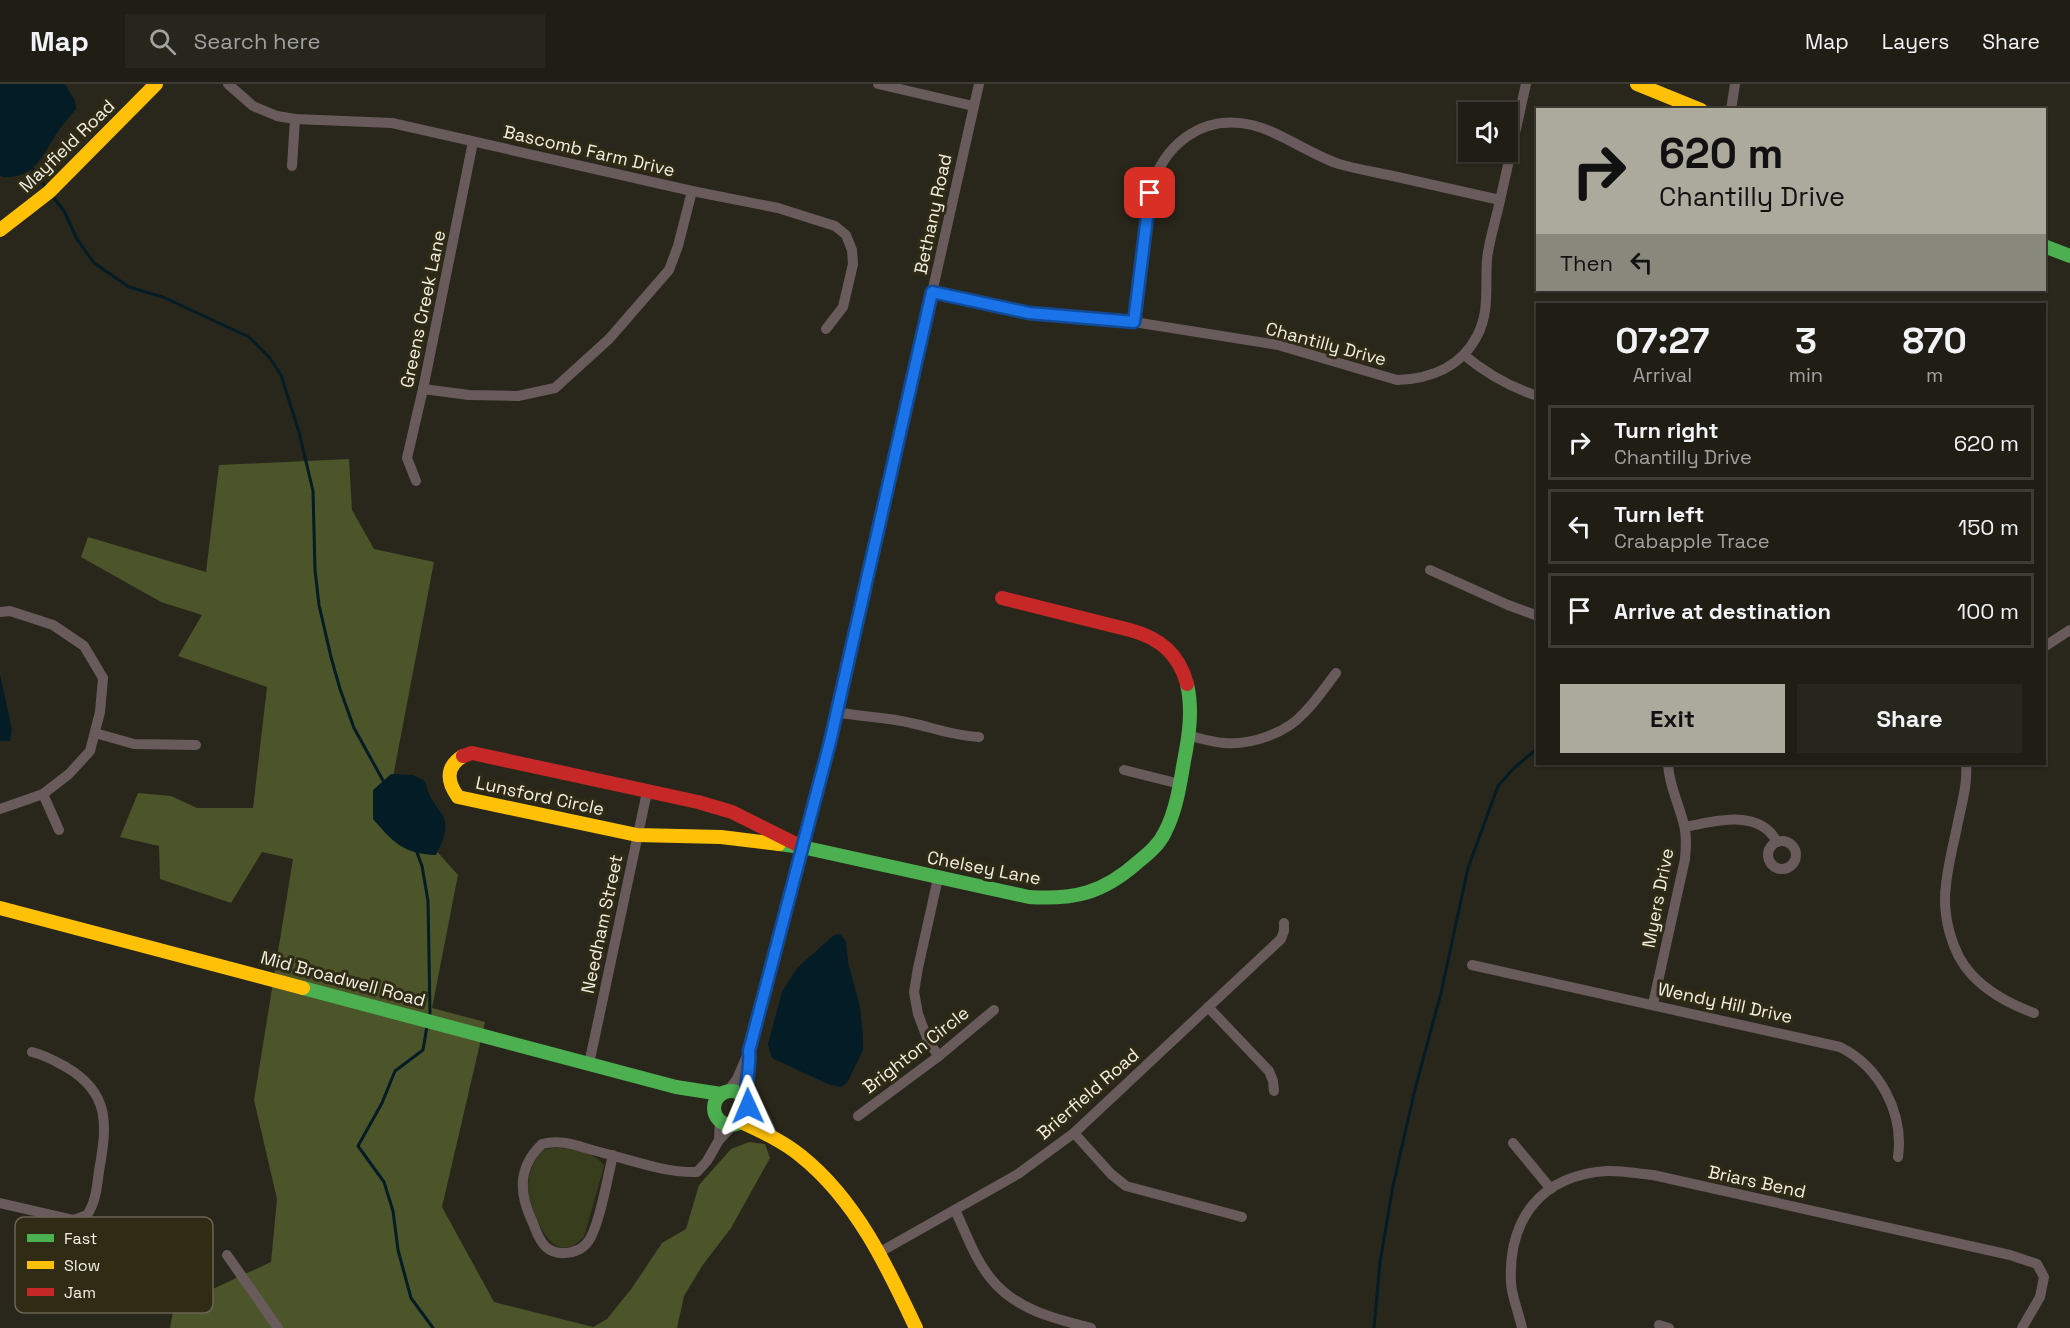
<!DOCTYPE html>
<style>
body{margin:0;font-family:"Space Grotesk",sans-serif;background:#27261d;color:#f1f3f6;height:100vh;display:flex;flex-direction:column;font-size:22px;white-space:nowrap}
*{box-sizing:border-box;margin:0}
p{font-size:20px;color:#a1a2a0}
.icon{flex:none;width:33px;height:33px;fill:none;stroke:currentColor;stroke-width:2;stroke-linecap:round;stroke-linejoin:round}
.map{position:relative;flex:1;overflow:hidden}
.side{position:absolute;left:1536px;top:219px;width:510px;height:462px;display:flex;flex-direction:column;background:#1f1d14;border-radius:0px;box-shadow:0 2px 4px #0004,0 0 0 2px #3c3b34}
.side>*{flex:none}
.banner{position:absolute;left:1536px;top:24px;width:510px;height:183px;border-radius:0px;box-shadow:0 2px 4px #0004,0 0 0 2px #3c3b34;background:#acaa9d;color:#111;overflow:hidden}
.controls{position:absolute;left:1458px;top:18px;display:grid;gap:12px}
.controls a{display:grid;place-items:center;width:60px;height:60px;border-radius:0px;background:#1f1d14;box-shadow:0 2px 4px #0004,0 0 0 2px #3c3b34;font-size:30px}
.pin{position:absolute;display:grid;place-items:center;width:51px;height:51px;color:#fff;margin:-26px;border-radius:12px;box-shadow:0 3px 9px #0006}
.me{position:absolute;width:66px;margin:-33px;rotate:359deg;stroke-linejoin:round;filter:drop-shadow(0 0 4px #0008)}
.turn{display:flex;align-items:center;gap:21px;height:126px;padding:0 24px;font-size:27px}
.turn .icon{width:78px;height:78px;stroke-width:2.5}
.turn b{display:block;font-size:42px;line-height:51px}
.then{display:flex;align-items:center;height:57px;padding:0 24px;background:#0003;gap:12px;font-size:22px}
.eta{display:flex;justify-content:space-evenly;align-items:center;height:102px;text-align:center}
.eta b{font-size:36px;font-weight:600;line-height:42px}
.button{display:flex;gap:12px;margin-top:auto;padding:12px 24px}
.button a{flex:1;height:69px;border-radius:0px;background:#acaa9d;color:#111;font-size:24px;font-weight:600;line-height:69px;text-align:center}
.button a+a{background:#27261d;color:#f1f3f6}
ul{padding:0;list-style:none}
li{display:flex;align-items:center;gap:18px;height:75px;margin:0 12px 9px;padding:0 12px;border:3px solid #3c3b34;border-radius:0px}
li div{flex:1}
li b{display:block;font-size:22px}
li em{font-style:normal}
header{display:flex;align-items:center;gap:36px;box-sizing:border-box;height:84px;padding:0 30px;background:#1f1d14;border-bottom:2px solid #3c3b34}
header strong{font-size:28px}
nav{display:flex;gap:33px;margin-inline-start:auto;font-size:21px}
.search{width:420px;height:54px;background:#27261d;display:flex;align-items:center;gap:15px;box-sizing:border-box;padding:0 21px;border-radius:0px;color:#a1a2a0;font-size:22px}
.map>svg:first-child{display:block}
</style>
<header>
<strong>Map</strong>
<div class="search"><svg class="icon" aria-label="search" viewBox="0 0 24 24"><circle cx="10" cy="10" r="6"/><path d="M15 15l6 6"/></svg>Search here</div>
<nav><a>Map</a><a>Layers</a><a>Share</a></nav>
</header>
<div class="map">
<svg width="2070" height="1244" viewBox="0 0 2070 1244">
<rect width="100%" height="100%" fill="#29271b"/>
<path fill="#383d1e" d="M553,1064C569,1064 595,1067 604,1082L584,1153C559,1178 545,1154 535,1131C532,1122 528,1113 528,1104C528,1089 533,1078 543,1066Z"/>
<polygon fill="#4c542a" points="349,375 352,426 374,465 434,478 389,714 458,791 432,924 485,938 442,1123 494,1218 593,1243 607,1235 632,1204 662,1159 686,1145 699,1101 731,1065 749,1058 765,1060 770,1074 731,1144 702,1182 684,1212 677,1244 170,1244 174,1223 271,1178 277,1115 254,1016 293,775 262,768 231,819 160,795 159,762 120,753 138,709 171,712 197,724 253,724 267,603 178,572 202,531 161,518 81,473 88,453 206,488 219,381"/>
<g fill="#041c25">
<path d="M0,0H65L75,17L76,25C69,34 61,42 55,52C41,74 33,95 2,93L0,91Z"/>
<polygon points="0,590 12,646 10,657 0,657"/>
<path d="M391,690L413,691L425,697C433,734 460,726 436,771C403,770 393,758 373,735V706Z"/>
<polygon points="840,850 846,858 848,878 860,923 863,951 863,966 847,999 841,1003 830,1001 772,974 768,960 782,908 797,884 834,851"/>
</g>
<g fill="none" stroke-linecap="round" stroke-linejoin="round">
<g stroke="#041c25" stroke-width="3">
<polyline points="32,84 47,105"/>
<polyline points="51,110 64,127 77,155 94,179 129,203 163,213 249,253 269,273 281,291 299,348 313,407 315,486 319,521 331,573 340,605 354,644 385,700"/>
<polyline points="416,766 422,782 428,817 430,929"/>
<polyline points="427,942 423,966 395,987 382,1019 358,1062 384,1098 393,1127 398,1166 411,1214 433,1244"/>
<polyline points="1374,1244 1380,1178 1393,1102 1415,1005 1441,909 1468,784 1498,702 1515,683 1538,664"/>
</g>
<g stroke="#695b5b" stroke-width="10">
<polyline points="228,0 253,22 277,32 295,35 392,39 692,107 778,124 835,142 846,151 852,166 853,180 843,223 826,245"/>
<polyline points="878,0 973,22"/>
<polyline points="1731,26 1735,0"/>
<polyline points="292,82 295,35"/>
<path d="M932,208L1029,229L1134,238L1278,261L1397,296C1430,295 1461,283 1477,252C1490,228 1485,202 1487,175C1489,157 1495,139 1499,121C1508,81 1517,40 1526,0"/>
<path d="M1134,238L1150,109C1162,62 1201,29 1252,41C1279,47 1309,70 1339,80C1356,85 1375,88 1393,92C1429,100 1464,108 1500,116"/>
<path d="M1464,271C1487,290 1509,303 1538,312"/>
<polyline points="423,305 469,311 518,312 555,304 609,255 669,186 678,162 692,107"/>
<polyline points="416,397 407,374 423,305 473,58"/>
<polyline points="1430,486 1508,521 1538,532"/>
<polyline points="0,528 10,527 53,541 84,562 103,594 100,628 90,667 69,690 43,710 0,725"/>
<polyline points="2044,563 2070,546"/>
<path d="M836,628C861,633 887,633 911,639C934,644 955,652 979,653"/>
<polyline points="95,649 134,660 196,661"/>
<path d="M1187,651C1199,654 1211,658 1224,659C1251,661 1285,650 1304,629C1316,617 1326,602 1336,589"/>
<path d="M1966,680C1968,700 1961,722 1957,743C1953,762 1948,781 1946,801C1942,830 1951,869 1972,891C1988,908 2012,921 2034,929"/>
<polyline points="1124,686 1180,700"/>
<polyline points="43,710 59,746"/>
<path d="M1685,743C1714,737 1760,724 1777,758"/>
<circle cx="1782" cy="771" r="14"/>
<polyline points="938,794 918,884 914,908 918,930 929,959 939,972"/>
<path d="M1472,881L1840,963C1880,983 1904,1029 1898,1073"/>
<path d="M1653,920L1685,775C1686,764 1687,753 1684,741C1679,720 1669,702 1668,680"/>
<polyline points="1208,923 1269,987 1273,997 1274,1007"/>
<polyline points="589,980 647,708"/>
<polyline points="728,1007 737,995 749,967 849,578 979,0"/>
<polyline points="746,1015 749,970"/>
<polyline points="858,1032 939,972 994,926"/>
<polyline points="1074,1049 1111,1090 1126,1102 1242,1133"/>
<polyline points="719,1056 720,1035"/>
<polyline points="1513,1059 1551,1105"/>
<path d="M613,1071C608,1091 599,1145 587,1159C578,1170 557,1173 546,1163C539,1157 536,1147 533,1139C519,1110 517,1084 542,1060C560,1055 575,1061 592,1066C626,1074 662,1089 697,1088L707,1077L719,1056L734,1040"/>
<path d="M0,1119L74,1136L87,1131C96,1118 97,1102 99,1087C107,1042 111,1009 66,983C55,977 45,971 32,968"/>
<path d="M955,1126C966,1149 975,1176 992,1196C1017,1226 1055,1235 1091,1244"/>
<polyline points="880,1168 1018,1090 1074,1049 1281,855 1284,847 1284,839"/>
<polyline points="227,1171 278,1244"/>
<polyline points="1659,1241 1669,1244"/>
<path d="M1522,1244C1519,1229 1512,1214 1511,1199C1508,1135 1541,1091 1607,1087C1622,1086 1638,1090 1653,1091L2010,1171L2037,1180L2044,1193L2040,1213L2022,1244"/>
</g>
<g stroke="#4caf50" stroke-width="14">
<polyline points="2044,162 2070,172"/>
<path d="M779,760L802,763L1029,813C1075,816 1103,809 1138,778C1149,769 1159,761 1165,748C1176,727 1180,701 1184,677C1189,652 1193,626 1187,600"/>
<polyline points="303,904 676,1003 721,1010"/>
<circle cx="731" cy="1024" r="17"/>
</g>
<g stroke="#ffc107" stroke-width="14">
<polyline points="1637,0 1701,26"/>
<polyline points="0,146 49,108 156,0"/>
<path d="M463,672C445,683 447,698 458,713L637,751L721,753L779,760"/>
<polyline points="0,824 303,904"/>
<path d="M741,1038C762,1048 783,1057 801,1072C856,1116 887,1182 916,1244"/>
</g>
<g stroke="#c62828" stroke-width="14">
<path d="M1002,514L1130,546C1160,554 1179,570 1187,600"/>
<polyline points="463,672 472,669 698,718 732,728 802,763"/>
</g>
</g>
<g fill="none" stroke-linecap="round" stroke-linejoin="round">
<g stroke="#114b97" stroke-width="15">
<path id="route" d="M748,1022C743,1003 751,986 749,967L830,658L932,208L1029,229L1134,238L1150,109"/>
</g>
<use href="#route" stroke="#1a73e8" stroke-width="10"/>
</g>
<g text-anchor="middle" stroke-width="6" stroke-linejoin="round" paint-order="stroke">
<g font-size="18" fill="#f3f0e3" stroke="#2f2b15">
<text transform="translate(67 62) rotate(-44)" y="6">Mayfield Road</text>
<text transform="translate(589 67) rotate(13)" y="6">Bascomb Farm Drive</text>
<text transform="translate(933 130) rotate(-78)" y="6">Bethany Road</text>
<text transform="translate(423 225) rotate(-78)" y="6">Greens Creek Lane</text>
<text transform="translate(1326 260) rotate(15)" y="6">Chantilly Drive</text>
<text transform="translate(540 712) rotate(12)" y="6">Lunsford Circle</text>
<text transform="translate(984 784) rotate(11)" y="6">Chelsey Lane</text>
<text transform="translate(1658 814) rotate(-79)" y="6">Myers Drive</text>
<text transform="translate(602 840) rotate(-78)" y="6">Needham Street</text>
<text transform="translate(343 895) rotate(15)" y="6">Mid Broadwell Road</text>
<text transform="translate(1725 919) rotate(12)" y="6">Wendy Hill Drive</text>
<text transform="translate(916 966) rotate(-38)" y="6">Brighton Circle</text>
<text transform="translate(1088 1010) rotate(-41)" y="6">Brierfield Road</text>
<text transform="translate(1757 1098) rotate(12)" y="6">Briars Bend</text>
</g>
</g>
<rect x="15" y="1133" width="198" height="96" rx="9" fill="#2f2b15" stroke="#6a6653" stroke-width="1.5"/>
<rect x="27" y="1150" width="27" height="8" fill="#4caf50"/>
<rect x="27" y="1177" width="27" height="8" fill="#ffc107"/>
<rect x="27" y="1204" width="27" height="8" fill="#c62828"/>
<g font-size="16" fill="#f3f0e3">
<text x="64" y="1160">Fast</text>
<text x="64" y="1187">Slow</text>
<text x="64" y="1214">Jam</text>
</g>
</svg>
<div class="controls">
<a><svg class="icon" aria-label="sound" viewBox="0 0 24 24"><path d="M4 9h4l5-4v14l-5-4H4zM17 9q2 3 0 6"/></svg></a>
</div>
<div class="pin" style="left:1150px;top:109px;background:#d93025"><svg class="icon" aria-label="arrive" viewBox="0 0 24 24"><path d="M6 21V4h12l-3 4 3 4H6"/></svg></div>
<svg class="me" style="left:748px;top:1022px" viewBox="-20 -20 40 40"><path d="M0-17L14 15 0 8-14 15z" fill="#1a73e8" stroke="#fff" stroke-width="4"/></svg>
<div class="banner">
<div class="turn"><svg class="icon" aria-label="right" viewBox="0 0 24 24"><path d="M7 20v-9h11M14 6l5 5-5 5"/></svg><div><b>620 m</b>Chantilly Drive</div></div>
<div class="then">Then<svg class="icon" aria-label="left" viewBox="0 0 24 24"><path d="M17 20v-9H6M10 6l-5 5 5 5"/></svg></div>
</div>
<section class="side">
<div class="eta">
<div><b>07:27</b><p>Arrival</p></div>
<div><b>3</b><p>min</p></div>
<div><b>870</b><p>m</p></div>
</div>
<ul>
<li><svg class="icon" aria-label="right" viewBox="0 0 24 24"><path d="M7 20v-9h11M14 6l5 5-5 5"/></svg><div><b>Turn right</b><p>Chantilly Drive</p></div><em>620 m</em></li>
<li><svg class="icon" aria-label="left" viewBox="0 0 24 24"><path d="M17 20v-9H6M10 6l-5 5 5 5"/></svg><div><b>Turn left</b><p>Crabapple Trace</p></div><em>150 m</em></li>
<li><svg class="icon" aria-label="arrive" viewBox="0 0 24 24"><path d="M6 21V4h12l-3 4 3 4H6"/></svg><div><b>Arrive at destination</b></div><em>100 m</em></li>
</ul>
<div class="button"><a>Exit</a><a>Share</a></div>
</section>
</div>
